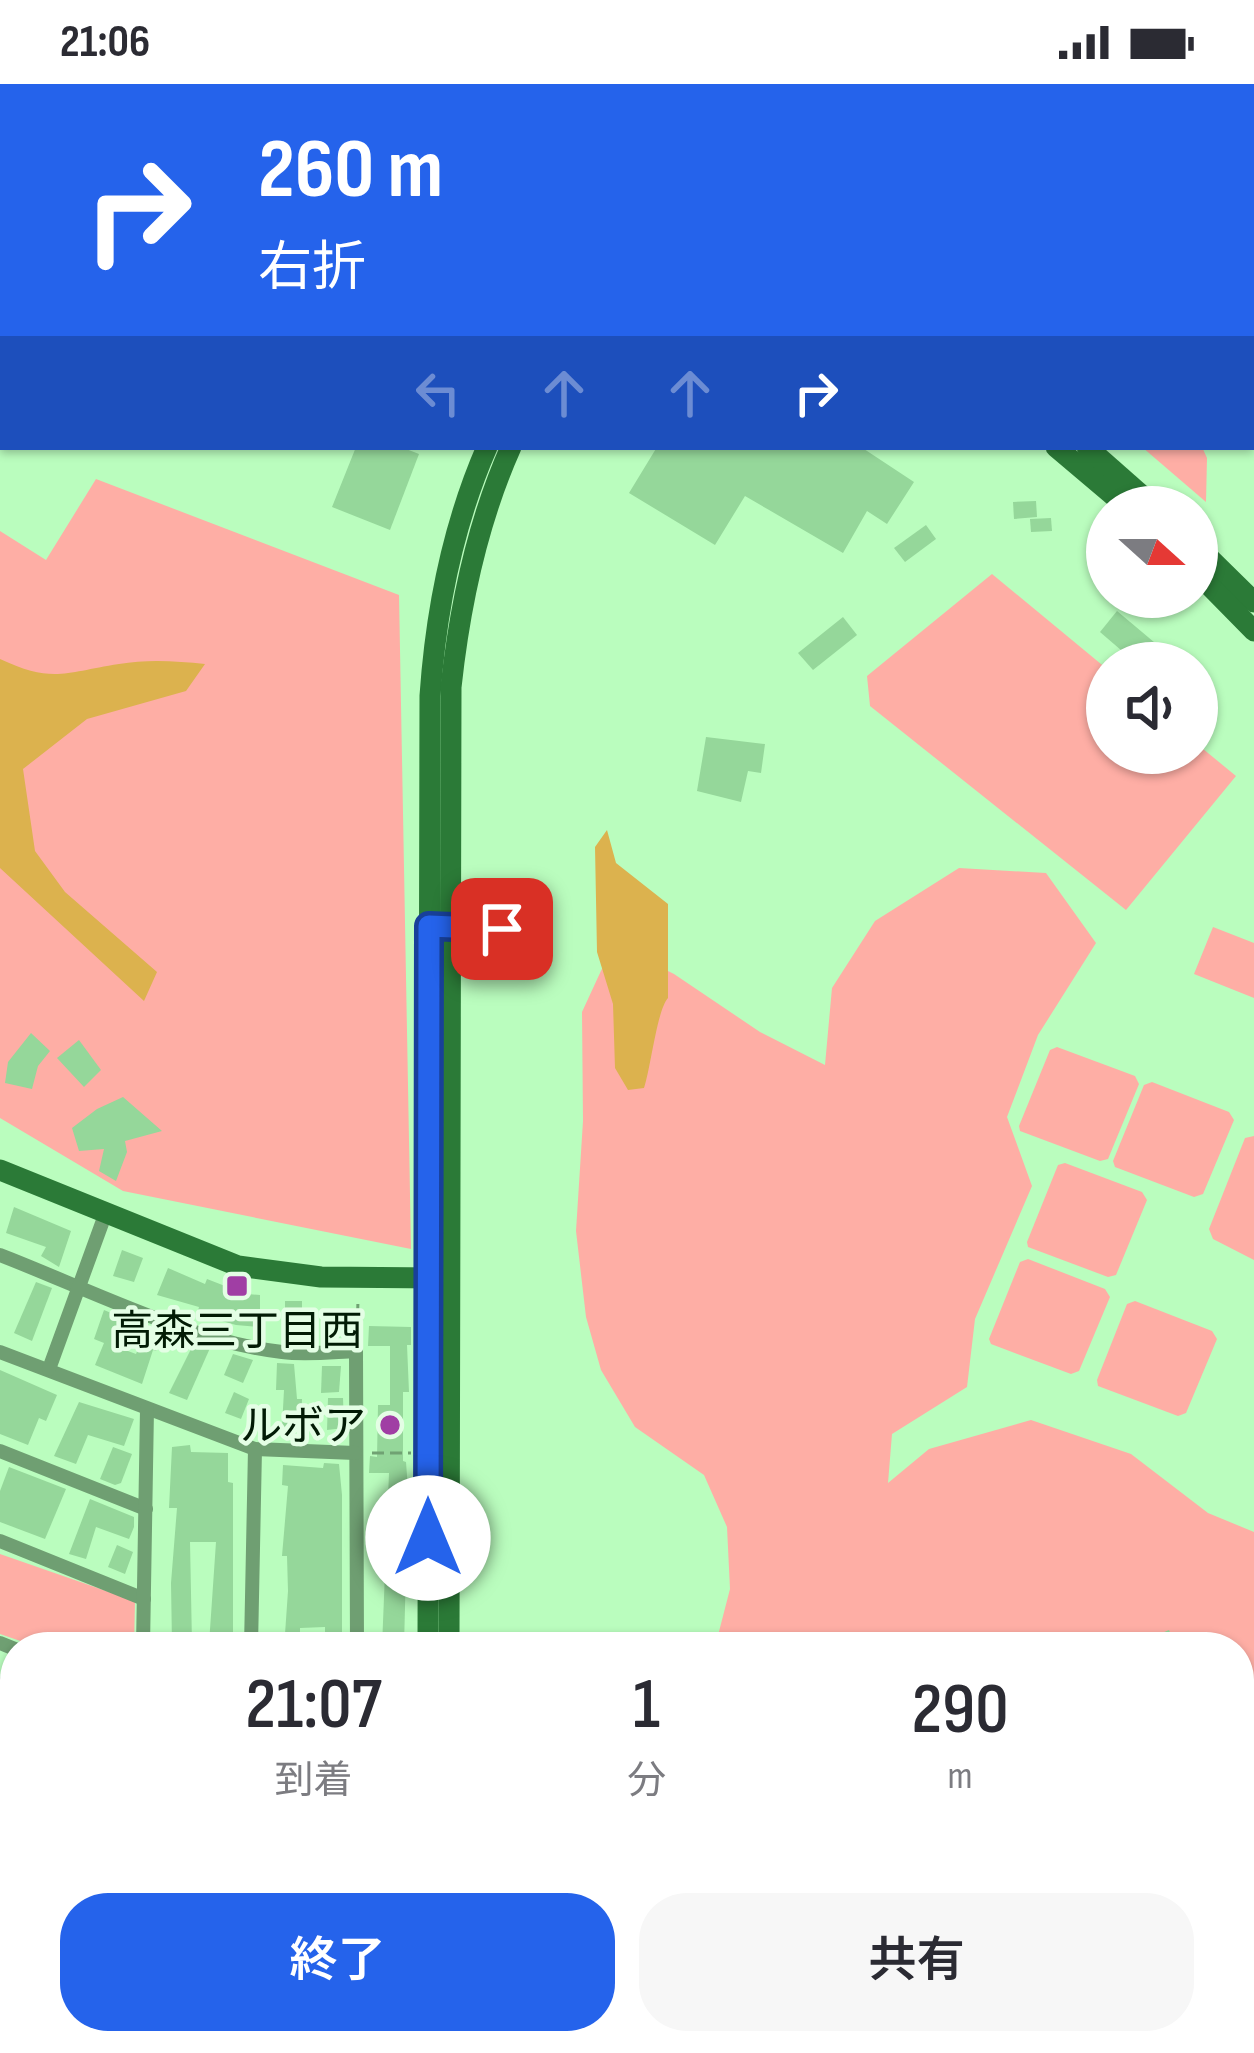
<!DOCTYPE html>
<html lang="ja">
<meta charset="utf-8">
<style>
body{margin:0;font-family:"Sofia Sans Condensed","Noto Sans JP",sans-serif;background:#f7f7f7;color:#2b2b33;height:100vh;display:flex;flex-direction:column;font-size:45px;white-space:nowrap}
*{box-sizing:border-box;margin:0}
p{font-size:39px;color:#7c7c81}
.icon{flex:none;width:66px;height:66px;fill:none;stroke:currentColor;stroke-width:2;stroke-linecap:round;stroke-linejoin:round}
.map{position:relative;flex:1;overflow:hidden}
.drawer{position:absolute;left:0px;top:1548px;width:1254px;height:423px;display:flex;flex-direction:column;background:#fff;border-radius:48px 48px 0 0;box-shadow:0 3px 9px #0004}
.drawer>*{flex:none}
.hud{position:absolute;left:0px;top:0px;width:1254px;height:366px;box-shadow:0 3px 9px #0004;background:#2563eb;color:#fff;overflow:hidden}
.needle{width:78px;rotate:111deg}
.buttons{position:absolute;left:1086px;top:402px;display:grid;gap:24px}
.buttons a{display:grid;place-items:center;width:132px;height:132px;border-radius:50%;background:#fff;box-shadow:0 3px 9px #0004;font-size:60px}
.pin{position:absolute;display:grid;place-items:center;width:102px;height:102px;color:#fff;margin:-51px;border-radius:24px;box-shadow:0 6px 18px #0006}
.me{position:absolute;width:132px;margin:-66px;rotate:0deg;stroke-linejoin:round;filter:drop-shadow(0 0 9px #0008)}
.turn{display:flex;align-items:center;gap:42px;height:252px;padding:0 60px;font-size:54px}
.turn .icon{width:156px;height:156px;stroke-width:2.5}
.turn b{display:block;font-size:84px;line-height:102px}
.lanes{display:flex;align-items:center;height:114px;padding:0 60px;background:#0003;justify-content:center;gap:60px;direction:ltr}
.lanes .off{opacity:.35}
.eta{display:flex;justify-content:space-evenly;align-items:center;height:204px;text-align:center}
.eta b{font-size:72px;font-weight:600;line-height:84px}
.action{display:flex;gap:24px;margin-top:auto;padding:24px 60px}
.action a{flex:1;height:138px;border-radius:48px;background:#2563eb;color:#fff;font-size:48px;font-weight:600;line-height:138px;text-align:center}
.action a+a{background:#f7f7f7;color:#2b2b33}
.status{display:flex;justify-content:space-between;align-items:center;height:84px;padding:0 60px;background:#fff;direction:ltr}
.status svg{height:33px;fill:currentColor}
.map>svg:first-child{display:block}
</style>
<div class="status"><b>21:06</b><svg viewBox="0 0 49 12"><path d="M0 12V9h3v3zM5 12V6h3v6zM10 12V3h3v9zM15 12V0h3v12zM26 1h20v11H26zM47 4h2v5h-2z"/></svg></div>
<div class="map">
<svg width="1254" height="1969" viewBox="0 0 1254 1969">
<rect width="100%" height="100%" fill="#bafdbe"/>
<g fill="#feaea5">
<polygon points="790,0 979,0 983,3 788,3"/>
<polygon points="1233,0 1254,0 1251,279 1251,3"/>
<polygon points="1142,363 1202,363 1207,374 1206,418"/>
<polygon points="96,395 399,511 411,1165 123,1107 0,1034 0,447 46,476"/>
<polygon points="992,490 1107,585 1107,669 1197,669 1197,660 1236,692 1126,826 870,622 867,592"/>
<polygon points="959,784 1046,789 1096,859 1038,951 1007,1033 1032,1102 975,1235 967,1303 892,1350 888,1399 929,1365 1031,1336 1131,1370 1208,1429 1254,1448 1254,1969 555,1969 562,1956 1239,1956 1239,1563 715,1563 730,1505 727,1443 704,1391 635,1343 601,1286 586,1233 576,1147 583,1037 582,928 606,876 630,868 674,890 760,948 825,981 832,904 875,837"/>
<polygon points="1213,843 1254,859 1254,914 1194,890"/>
<polygon points="1057,963 1135,992 1139,1000 1108,1075 1100,1077 1020,1047 1019,1042 1050,966"/>
<polygon points="1152,998 1229,1028 1234,1036 1203,1110 1194,1113 1115,1083 1113,1077 1144,1001"/>
<polygon points="1254,1052 1254,1176 1213,1155 1209,1145 1245,1054"/>
<polygon points="1065,1079 1142,1108 1147,1116 1116,1191 1108,1193 1028,1163 1027,1158 1058,1081"/>
<polygon points="1028,1175 1105,1205 1110,1213 1079,1287 1071,1290 991,1260 989,1255 1020,1178"/>
<polygon points="1135,1217 1212,1247 1217,1255 1186,1329 1178,1332 1098,1302 1097,1296 1127,1220"/>
<polygon points="0,1470 135,1517 134,1563 38,1563 0,1550"/>
</g>
<g fill="#dcb24e">
<path d="M0,575C53,600 66,588 119,580C147,575 177,577 205,580L186,607L87,635L23,685L35,767L65,808L157,888L144,917L0,784Z"/>
<path d="M607,746L616,779L668,820V914C657,926 651,983 644,1004L628,1006L615,984L613,920L597,868L595,763Z"/>
</g>
<g fill="#95d79a">
<polygon points="356,363 401,363 419,370 390,446 332,423"/>
<polygon points="657,363 861,363 914,398 887,440 867,427 843,469 745,412 715,461 629,409"/>
<polygon points="1036,417 1037,433 1014,435 1013,418"/>
<polygon points="1051,434 1052,447 1031,448 1030,435"/>
<polygon points="926,441 936,455 905,478 894,464"/>
<polygon points="1117,527 1167,569 1159,579 1136,579 1100,548"/>
<polygon points="843,533 857,551 813,586 798,569"/>
<polygon points="706,653 765,660 761,689 748,687 741,718 697,707"/>
<polygon points="31,949 50,967 38,982 32,1005 5,999 8,978"/>
<polygon points="79,956 101,986 84,1003 57,974"/>
<polygon points="123,1013 162,1047 125,1057 127,1068 116,1097 99,1087 104,1065 79,1067 72,1044 97,1025"/>
<polygon points="14,1123 71,1147 59,1183 41,1172 46,1163 6,1149"/>
<polygon points="122,1166 143,1174 134,1198 113,1192"/>
<polygon points="168,1184 205,1200 207,1195 225,1202 223,1208 260,1211 260,1243 236,1241 197,1230 199,1223 157,1211"/>
<polygon points="36,1198 52,1204 32,1257 14,1249"/>
<rect x="285" y="1217" width="17" height="27"/>
<polygon points="104,1226 123,1234 112,1261 136,1270 147,1243 164,1249 156,1267 153,1266 142,1300 95,1281 104,1259 94,1255"/>
<polygon points="369,1242 411,1243 411,1261 407,1261 409,1308 403,1308 403,1377 406,1378 408,1405 404,1563 382,1563 389,1389 369,1389 370,1372 377,1373 378,1321 390,1321 390,1262 368,1262"/>
<polygon points="194,1259 210,1264 187,1316 169,1309"/>
<polygon points="233,1270 253,1276 243,1299 224,1291"/>
<polygon points="277,1279 294,1280 297,1315 302,1315 301,1342 282,1343 284,1306 276,1306"/>
<polygon points="322,1282 341,1282 339,1308 321,1309"/>
<polygon points="0,1286 57,1311 46,1337 39,1334 28,1361 0,1350"/>
<polygon points="234,1308 249,1315 241,1335 225,1329"/>
<polygon points="328,1314 343,1314 344,1344 327,1346"/>
<polygon points="79,1318 134,1335 124,1362 88,1351 76,1380 54,1372"/>
<polygon points="190,1361 191,1368 228,1369 228,1398 233,1399 233,1563 209,1560 216,1458 190,1458 192,1560 172,1560 171,1499 177,1424 169,1424 172,1363"/>
<polygon points="113,1363 132,1370 121,1399 115,1401 100,1395"/>
<polygon points="324,1379 339,1380 342,1411 342,1563 325,1563 325,1543 300,1544 300,1563 280,1563 281,1550 285,1550 288,1507 287,1472 282,1472 288,1402 282,1401 283,1381 323,1384"/>
<polygon points="9,1383 66,1405 45,1455 0,1438 0,1407"/>
<polygon points="90,1415 134,1433 134,1443 129,1455 96,1443 86,1475 69,1470"/>
<polygon points="117,1461 133,1468 125,1490 108,1483"/>
<polygon points="1169,1546 1176,1563 1129,1563"/>
<polygon points="10,1632 15,1633 15,1680 1,1720 0,1674"/>
</g>
<g fill="none" stroke-linecap="round" stroke-linejoin="round">
<g stroke="#70a273" stroke-width="3" stroke-dasharray="12 6" stroke-linecap="butt">
<polyline points="1251,82 1254,84"/>
<polyline points="1251,91 1254,91"/>
<polyline points="357,1250 358,1216"/>
<polyline points="372,1369 411,1369"/>
</g>
<g stroke="#6f9f72" stroke-width="14">
<polyline points="8,3 9,0"/>
<polyline points="0,25 3,17"/>
<polyline points="446,842 502,845"/>
<polyline points="452,866 501,870"/>
<path d="M0,1171C86,1204 191,1258 282,1268C306,1271 332,1268 356,1267L357,1563"/>
<polyline points="0,1268 255,1365 355,1369"/>
<polyline points="49,1285 105,1131"/>
<polyline points="0,1367 146,1425"/>
<polyline points="0,1457 144,1515"/>
<polyline points="0,1559 15,1565"/>
<polyline points="143,1563 147,1325"/>
<polyline points="251,1563 255,1365"/>
<polyline points="0,1614 15,1576"/>
<polyline points="0,1843 15,1844"/>
<polyline points="0,1935 15,1937"/>
<polyline points="297,1956 356,1959"/>
<polyline points="125,1969 126,1956"/>
</g>
<g stroke="#2b7a37" stroke-width="21">
<polyline points="566,0 570,3"/>
<polyline points="613,0 617,3"/>
<polyline points="736,3 739,0"/>
<polyline points="762,3 764,0"/>
<polyline points="0,103 3,104"/>
<polyline points="1056,363 1127,423"/>
<polyline points="1087,363 1155,423"/>
<polyline points="1197,462 1254,518"/>
<polyline points="1197,489 1254,547"/>
<polyline points="0,1086 238,1182 321,1193 439,1194"/>
<path d="M428,1563L430,612C436,525 452,443 487,363"/>
<path d="M449,1563L451,603C460,520 477,439 511,363"/>
<polyline points="448,1956 448,1969"/>
<polyline points="425,1969 426,1956"/>
</g>
</g>
<g fill="none" stroke-linecap="round" stroke-linejoin="round">
<g stroke="#184099" stroke-width="30">
<polyline id="route" points="428,1454 429,842 502,845"/>
</g>
<use href="#route" stroke="#2563eb" stroke-width="21"/>
</g>
<g fill="#a03ea4" stroke="#e4fee5" stroke-width="4.5">
<rect x="225" y="1190" width="24" height="24" rx="6"/>
<circle cx="390" cy="1341" r="12"/>
</g>
<g text-anchor="middle" stroke-width="9" stroke-linejoin="round" paint-order="stroke">
<g font-size="42" fill="#021b05" stroke="#e4fee5">
<text x="237" y="1261">高森三丁目西</text>
<text x="366" y="1356" text-anchor="end">ルボア</text>
</g>
</g>
</svg>
<div class="buttons">
<a><svg class="needle" viewBox="-14 -14 28 28"><path d="M0-13l5 13h-10z" fill="#e53935"/><path d="M0 13l5-13h-10z" fill="#7c7c81"/></svg></a>
<a><svg class="icon" aria-label="sound" viewBox="0 0 24 24"><path d="M4 9h4l5-4v14l-5-4H4zM17 9q2 3 0 6"/></svg></a>
</div>
<div class="pin" style="left:502px;top:845px;background:#d93025"><svg class="icon" aria-label="arrive" viewBox="0 0 24 24"><path d="M6 21V4h12l-3 4 3 4H6"/></svg></div>
<svg class="me" style="left:428px;top:1454px" viewBox="-20 -20 40 40"><circle r="19" fill="#fff"/><path d="M0-13L10 11 0 6-10 11z" fill="#2563eb"/></svg>
<div class="hud">
<div class="turn"><svg class="icon" aria-label="right" viewBox="0 0 24 24"><path d="M7 20v-9h11M14 6l5 5-5 5"/></svg><div><b>260 m</b>右折</div></div>
<div class="lanes"><svg class="icon off" aria-label="left" viewBox="0 0 24 24"><path d="M17 20v-9H6M10 6l-5 5 5 5"/></svg><svg class="icon off" aria-label="ahead" viewBox="0 0 24 24"><path d="M12 20V5M6 11l6-6 6 6"/></svg><svg class="icon off" aria-label="ahead" viewBox="0 0 24 24"><path d="M12 20V5M6 11l6-6 6 6"/></svg><svg class="icon" aria-label="right" viewBox="0 0 24 24"><path d="M7 20v-9h11M14 6l5 5-5 5"/></svg></div>
</div>
<section class="drawer">
<div class="eta">
<div><b>21:07</b><p>到着</p></div>
<div><b>1</b><p>分</p></div>
<div><b>290</b><p>m</p></div>
</div>
<div class="action"><a>終了</a><a>共有</a></div>
</section>
</div>
